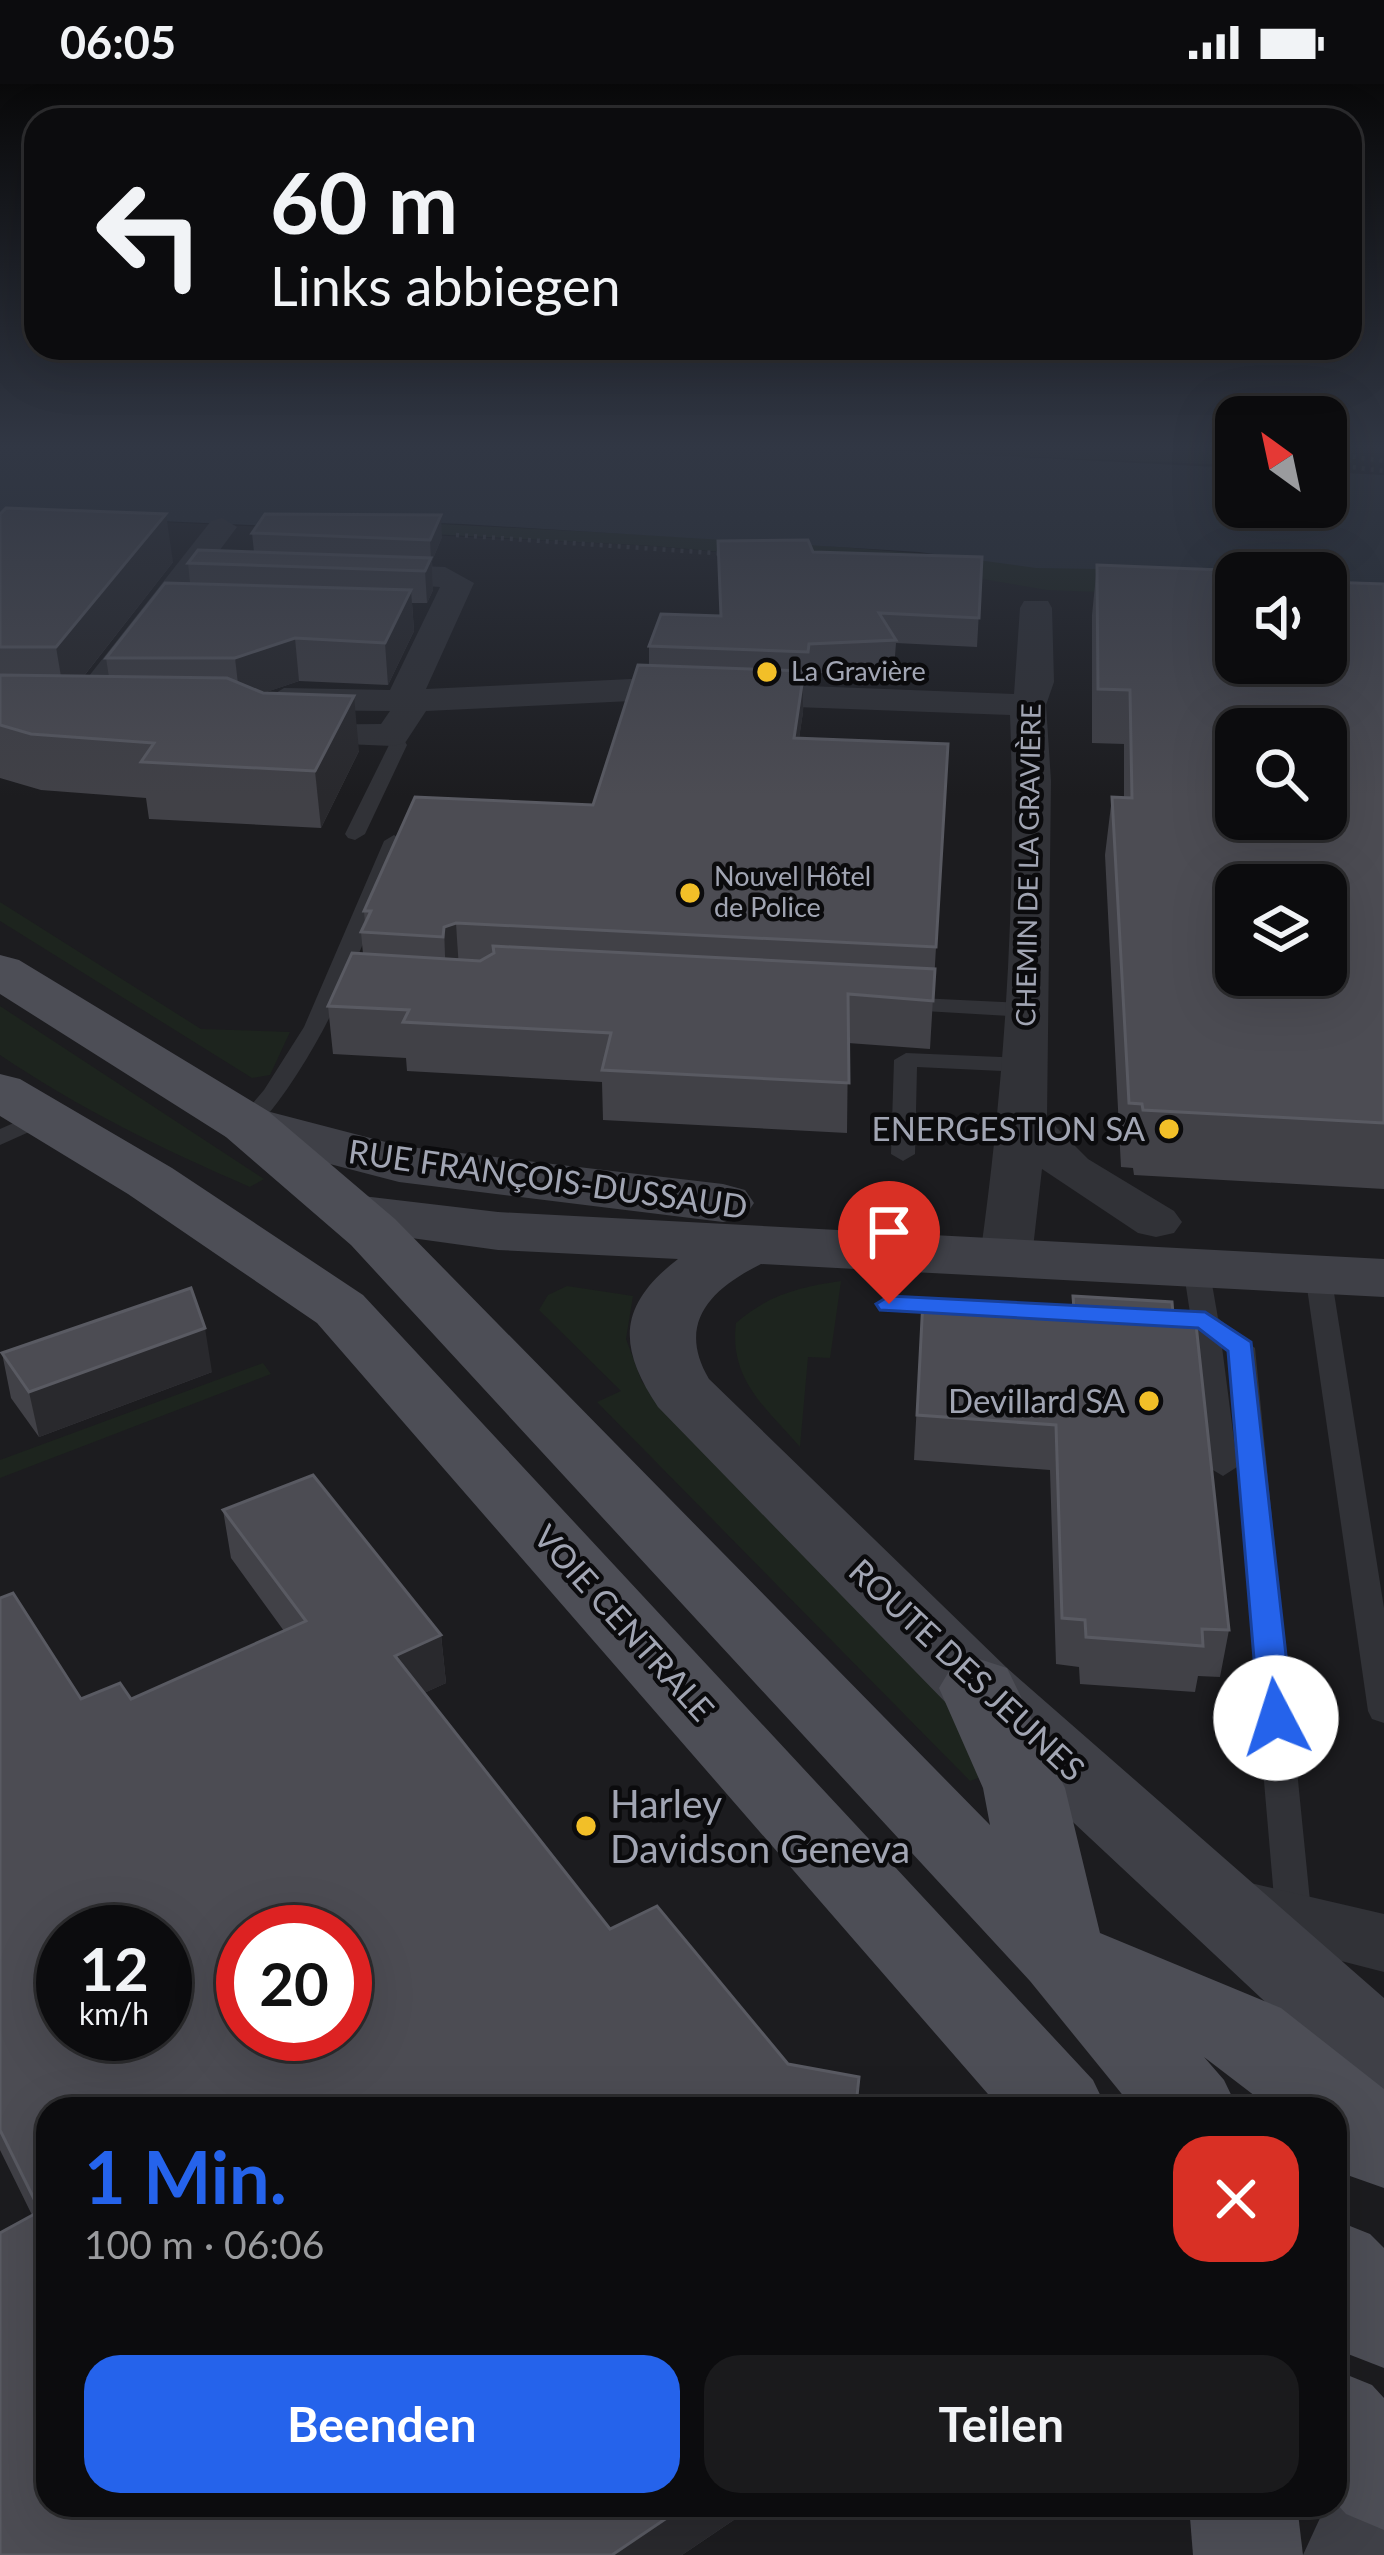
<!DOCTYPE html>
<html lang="de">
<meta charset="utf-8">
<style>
body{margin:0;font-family:Lato,sans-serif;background:#1a1a1c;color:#f1f3f6;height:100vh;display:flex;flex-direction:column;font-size:45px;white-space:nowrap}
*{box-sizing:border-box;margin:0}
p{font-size:39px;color:#9a9b9e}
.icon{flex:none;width:66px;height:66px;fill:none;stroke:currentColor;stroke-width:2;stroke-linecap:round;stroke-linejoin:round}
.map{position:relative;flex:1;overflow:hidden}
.side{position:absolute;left:36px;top:2013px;width:1311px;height:420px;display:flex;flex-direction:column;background:#0c0c0e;border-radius:36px;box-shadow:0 12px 48px #0002,0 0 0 3px #2c2c2e}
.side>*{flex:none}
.guide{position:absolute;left:24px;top:24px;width:1338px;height:252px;border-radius:36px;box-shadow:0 12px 48px #0002,0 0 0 3px #2c2c2e;background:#0c0c0e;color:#f1f3f6;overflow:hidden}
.needle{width:78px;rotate:327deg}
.tools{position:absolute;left:1215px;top:312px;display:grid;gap:24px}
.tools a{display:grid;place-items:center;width:132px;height:132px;border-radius:24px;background:#0c0c0e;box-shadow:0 12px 48px #0002,0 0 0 3px #2c2c2e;font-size:60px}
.speed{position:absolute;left:36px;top:1821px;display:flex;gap:24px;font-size:60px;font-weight:700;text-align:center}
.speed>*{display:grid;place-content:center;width:156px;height:156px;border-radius:50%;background:#0c0c0e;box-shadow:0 12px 48px #0002,0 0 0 3px #2c2c2e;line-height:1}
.speed small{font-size:30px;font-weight:400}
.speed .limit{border:18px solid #d22;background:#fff;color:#111}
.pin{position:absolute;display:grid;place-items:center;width:102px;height:102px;color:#fff;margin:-123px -51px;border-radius:50% 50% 50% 0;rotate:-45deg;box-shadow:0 0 12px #0007}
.pin .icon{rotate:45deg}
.me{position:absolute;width:132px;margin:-66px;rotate:355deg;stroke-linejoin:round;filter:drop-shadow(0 0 9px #0008)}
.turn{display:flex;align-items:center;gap:42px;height:252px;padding:0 48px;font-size:54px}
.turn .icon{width:156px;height:156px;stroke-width:2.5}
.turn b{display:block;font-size:84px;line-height:102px}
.round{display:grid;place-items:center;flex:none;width:126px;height:126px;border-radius:36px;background:#1a1a1c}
.headline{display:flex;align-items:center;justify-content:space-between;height:204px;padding:0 48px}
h1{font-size:72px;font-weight:700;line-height:90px;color:#2563eb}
.action{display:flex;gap:24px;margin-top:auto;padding:24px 48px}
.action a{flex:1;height:138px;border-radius:36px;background:#2563eb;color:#fff;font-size:48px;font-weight:700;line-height:138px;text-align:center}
.action a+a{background:#1a1a1c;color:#f1f3f6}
.status{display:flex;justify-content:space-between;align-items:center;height:84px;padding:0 60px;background:#0c0c0e;direction:ltr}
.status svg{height:33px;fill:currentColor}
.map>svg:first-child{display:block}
</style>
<div class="status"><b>06:05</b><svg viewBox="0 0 49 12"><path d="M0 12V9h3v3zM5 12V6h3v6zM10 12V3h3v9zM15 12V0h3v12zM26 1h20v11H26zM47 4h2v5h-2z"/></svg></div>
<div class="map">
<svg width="1384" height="2471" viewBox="0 0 1384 2471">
<rect width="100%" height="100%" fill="#101012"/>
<path fill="#1c1c1f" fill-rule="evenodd" d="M0,430L654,462L1148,510L1236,579H1326L1384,709V2471H0ZM1236,645H1326V735H1236ZM1236,801H1326V891H1236ZM63,1848H165V1950H63ZM243,1848H345V1950H243ZM48,2025H1335V2421H48Z"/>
<g fill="#1d241e">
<polygon points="914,366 1236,367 1236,381 948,370"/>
<polygon points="383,437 765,457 1142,487 1148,510 1047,506 935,487 654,462 319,444"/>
<polygon points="0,818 201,945 290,948 270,991 252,994 0,837"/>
<path d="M0,922L264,1095L250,1103C162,1065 80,1025 0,971Z"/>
<path d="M841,1197L830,1274L808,1273L800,1363C765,1323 729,1295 736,1239C768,1211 799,1203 841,1197Z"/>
<polygon points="567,1202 633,1212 626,1255 642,1298 928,1591 992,1689 970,1697 597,1318 621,1307 539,1226 548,1211"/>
<polygon points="263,1279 271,1290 0,1394 0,1376"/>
</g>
<polygon fill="#272d35" points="0,366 884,366 1236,384 1236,423 1326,423 1326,388 1384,391 1384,509 1326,505 1326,489 1036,484 919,468 463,440 383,437 319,444 0,430"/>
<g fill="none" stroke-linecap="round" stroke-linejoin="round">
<g stroke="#37383e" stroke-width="4.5" stroke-dasharray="3 6" stroke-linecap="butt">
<polyline points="1202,366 1236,374"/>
<polyline points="1326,369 1384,377"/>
<polyline points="1326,380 1384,387"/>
<polyline points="456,451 728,470"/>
</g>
<g fill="#313237" fill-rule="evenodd">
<polygon points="392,645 398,647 407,661 365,750 355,756 348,754 345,750 389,661 383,651"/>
<path d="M394,751L404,757C363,859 329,961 256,1045H238L235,1040L264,1006L304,943L384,757Z"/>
<polygon points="898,913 1026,919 1037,926 1026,933 890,925 890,915"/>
<polygon points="906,969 1024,974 1036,981 1024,988 917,983 915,1070 903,1077 891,1070 894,976"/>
<polygon points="41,1027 49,1029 53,1034 49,1039 0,1061 0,1045"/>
<path d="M1196,1175L1209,1183L1218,1234L1255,1264L1312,1837L1307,1847L1294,1851L1281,1847L1276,1837L1237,1383L1223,1392L1208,1383L1192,1244L1179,1236L1190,1229L1183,1183ZM1222,1263L1228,1267L1237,1379Z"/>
<polygon points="1318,1182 1331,1190 1384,1524 1384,1639 1372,1635 1368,1627 1305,1190"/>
<polygon points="889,1212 957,1216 970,1224 957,1232 880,1226 876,1220"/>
</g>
<g fill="#313237" fill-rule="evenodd">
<polygon points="222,434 237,443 93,636 67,636 62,628 67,620 211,437"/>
<path d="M363,480L445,483L474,499L426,605L631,595L1014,610L1020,524L1024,517H1048L1052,524L1054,598L1046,621L1051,697L1047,1034L1088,1075L1174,1127L1182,1138L1174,1149L1156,1153L1138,1149L1042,1085L1032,1173L1024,1184L1006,1189L988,1184L980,1173C1005,995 1017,811 1010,631L631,617L426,627L405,659L392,662L274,657L269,649L274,641L381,640L390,627L284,626L266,615L284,604L390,606L440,503L352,497L347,490L352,483Z"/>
<polygon points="1229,1794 1384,1830 1384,1888 1204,1842 1193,1822 1204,1802"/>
</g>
<g fill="#3f4047" fill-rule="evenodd">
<polygon points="247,1022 401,1062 723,1100 745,1106 754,1119 745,1132 723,1138 399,1098 226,1053 218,1040 226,1027"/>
<path d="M354,1111L498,1128L1384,1175V1213L761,1180C711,1205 676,1239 709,1295L1007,1584L1384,1914V2009L1351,1998L951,1624L658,1323C618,1263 617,1222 678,1175L498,1166L332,1143L323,1130L332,1117Z"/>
<path d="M1384,2378V2471H1303L1326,2421H1335C1335,2392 1361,2387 1384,2378Z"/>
</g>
<g fill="#4d4e56" fill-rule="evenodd">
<polygon points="0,871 19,876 268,1027 395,1135 990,1741 983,1704 939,1604 951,1584 979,1575 1007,1584 1065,1704 1100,1849 1281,1924 1384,2005 1384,2104 1350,2092 1335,2079 1335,2025 1272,2025 1204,1973 1224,1996 1238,2025 1134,2025 1030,1897 351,1161 226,1053 0,910"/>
<polygon points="0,990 20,995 172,1084 363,1211 1093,1996 1107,2025 1001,2025 317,1239 128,1110 0,1032"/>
<polygon points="1335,2136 1370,2150 1384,2164 1384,2284 1348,2270 1335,2255"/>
<polygon points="1335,2286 1372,2301 1384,2314 1384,2446 1346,2430 1335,2418"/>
<polygon points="1189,2421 1297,2421 1303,2471 1193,2471"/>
</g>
</g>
<g fill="#414147">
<polygon points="0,430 173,478 84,592 109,593 106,574 190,499 188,479 254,468 252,449 442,453 432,477 433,506 427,519 412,519 414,547 388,601 299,597 263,609 359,667 321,744 149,735 146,714 41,706 0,694"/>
<polygon points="718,457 813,468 982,473 977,563 896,559 894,585 808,590 807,597 804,597 803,628 799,654 948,660 930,965 848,959 847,1049 603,1036 602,998 407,987 406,974 333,970 328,922 363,870 361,848 365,840 364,827 593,721 649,581 649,562 720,532"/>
<polygon points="1097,481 1236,579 1384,500 1384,1105 1134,1091 1133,1084 1121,1083 1105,771 1112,713 1124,714 1124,660 1092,659 1092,531"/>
<polygon points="1073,1212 1173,1230 1229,1546 1220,1593 1198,1592 1195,1608 1080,1600 1079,1583 1056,1580 1050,1386 914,1376 920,1260 1071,1225"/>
<polygon points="2,1269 212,1288 39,1353 11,1314"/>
<polygon points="223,1426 441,1551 446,1599 424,1609 48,2421 756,2421 682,2471 0,2471 32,2131 0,2066 0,1514 81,1615 131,1615 284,1547 231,1474"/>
</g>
<g fill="#29292d">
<polygon points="166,430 173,478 65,616 56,563"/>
<polygon points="441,431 442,453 432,477 433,506 427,519 425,487 431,475 430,456"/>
<polygon points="411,506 414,547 388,601 385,559"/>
<polygon points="295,554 299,597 240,617 235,574"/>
<polygon points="804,587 803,628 793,696 794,654"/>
<polygon points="354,612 359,667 321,744 315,687"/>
<polygon points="456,839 459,886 446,899 444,843"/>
<polygon points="205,1244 212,1288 39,1353 29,1308"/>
<polygon points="441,1551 446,1599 400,1620 395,1572"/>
<polygon points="686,2421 756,2421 682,2471 612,2471"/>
</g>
<g fill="#4c4c53" stroke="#595a62" stroke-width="3" fill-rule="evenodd">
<polygon points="6,424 166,430 56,563 0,563 0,430"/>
<polygon points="265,430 441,431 430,456 252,449"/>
<polygon points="808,456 813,468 982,473 979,534 879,529 896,556 809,560 808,568 649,562 661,530 721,532 718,457"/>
<polygon points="198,466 431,474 425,487 188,479"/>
<path d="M1097,481L1274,488L1236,489V579H1326V498L1384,500V1039L1143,1026L1142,1020L1129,1019L1112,713L1132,714L1130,606L1098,605ZM1236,645H1326V735H1236ZM1236,801H1326V891H1236Z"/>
<polygon points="165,499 411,506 385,559 295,554 235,574 106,574"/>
<polygon points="638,581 804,587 794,654 948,660 936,863 456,839 444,843 443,853 361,848 371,827 364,827 415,713 593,721"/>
<polygon points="0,591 227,594 263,609 354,612 315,687 141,678 154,659 31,650 0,641"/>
<polygon points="493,862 935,885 933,917 848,910 849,999 602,986 611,949 403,938 409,926 328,922 352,869 480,877 494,869"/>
<polygon points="191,1204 205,1244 29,1308 2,1269"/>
<polygon points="1073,1212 1172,1218 1173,1230 1195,1231 1229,1546 1202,1545 1203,1562 1086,1553 1085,1536 1062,1534 1056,1341 917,1331 923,1216 1074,1225"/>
<path d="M313,1391L441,1551L395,1572L610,1845L657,1822L788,1980L859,1993L857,2012L868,2025H48V2421H686L612,2471H0V2149L40,2127L0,2046V1514L13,1509L81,1615L120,1599L131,1615L306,1537L223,1426ZM63,1848H165V1950H63ZM243,1848H345V1950H243Z"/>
</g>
<linearGradient id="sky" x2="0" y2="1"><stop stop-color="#09090a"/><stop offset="0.51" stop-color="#313744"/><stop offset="1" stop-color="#313744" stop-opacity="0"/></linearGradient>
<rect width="1384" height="712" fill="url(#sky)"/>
<polygon fill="#2563eb" stroke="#184099" stroke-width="3" points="889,1212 1205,1228 1251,1258 1293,1634 1288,1642 1276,1646 1259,1634 1228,1267 1198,1244 880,1226 876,1220"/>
<g fill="#f2bf28" stroke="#0b0b0d" stroke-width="4.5">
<circle cx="767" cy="588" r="12"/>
<circle cx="690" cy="809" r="12"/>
<circle cx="1169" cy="1045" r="12"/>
<circle cx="1149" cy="1317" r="12"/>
<circle cx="586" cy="1742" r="12"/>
</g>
<g text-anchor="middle" stroke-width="9" stroke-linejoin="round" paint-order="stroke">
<g font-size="27" fill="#a1a5b3" stroke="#0b0b0d" text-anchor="start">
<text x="791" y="597">La Gravière</text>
<text x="714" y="802">Nouvel Hôtel<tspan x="714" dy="31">de Police</tspan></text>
</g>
<g font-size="27" fill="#a1a5b3" stroke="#0b0b0d">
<text transform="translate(1029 781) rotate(-89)" y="9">CHEMIN DE LA GRAVIÈRE</text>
</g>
<g font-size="33" fill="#a1a5b3" stroke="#0b0b0d" text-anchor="end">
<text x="1145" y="1057">ENERGESTION SA</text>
<text x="1125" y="1329">Devillard SA</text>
</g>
<g font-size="33" fill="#a1a5b3" stroke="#0b0b0d">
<text transform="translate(548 1095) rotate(8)" y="12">RUE FRANÇOIS-DUSSAUD</text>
<text transform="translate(624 1539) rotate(48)" y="12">VOIE CENTRALE</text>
<text transform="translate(967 1586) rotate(43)" y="12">ROUTE DES JEUNES</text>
</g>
<g font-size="39" fill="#a1a5b3" stroke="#0b0b0d" text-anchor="start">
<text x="610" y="1734">Harley<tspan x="610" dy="45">Davidson Geneva</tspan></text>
</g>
</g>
</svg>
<div class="tools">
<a><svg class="needle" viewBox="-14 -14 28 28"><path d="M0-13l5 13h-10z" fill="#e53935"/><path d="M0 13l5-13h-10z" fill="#9a9b9e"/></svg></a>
<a><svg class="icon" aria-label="sound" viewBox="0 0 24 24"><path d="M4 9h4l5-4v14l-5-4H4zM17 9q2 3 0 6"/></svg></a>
<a><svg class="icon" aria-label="search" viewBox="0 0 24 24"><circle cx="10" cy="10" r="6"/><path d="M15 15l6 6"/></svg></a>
<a><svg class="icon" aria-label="layers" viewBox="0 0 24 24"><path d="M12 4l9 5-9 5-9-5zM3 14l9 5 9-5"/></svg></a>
</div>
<div class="speed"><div>12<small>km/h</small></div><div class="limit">20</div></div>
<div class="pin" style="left:889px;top:1220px;background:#d93025"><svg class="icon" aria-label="arrive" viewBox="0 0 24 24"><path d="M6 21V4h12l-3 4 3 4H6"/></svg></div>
<svg class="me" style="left:1276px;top:1634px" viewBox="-20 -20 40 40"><circle r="19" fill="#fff"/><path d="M0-13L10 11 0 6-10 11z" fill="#2563eb"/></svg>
<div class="guide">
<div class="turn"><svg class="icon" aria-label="left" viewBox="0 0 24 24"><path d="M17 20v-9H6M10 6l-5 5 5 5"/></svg><div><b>60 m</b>Links abbiegen</div></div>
</div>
<section class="side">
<div class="headline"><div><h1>1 Min.</h1><p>100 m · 06:06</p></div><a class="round" style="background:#d93025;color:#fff"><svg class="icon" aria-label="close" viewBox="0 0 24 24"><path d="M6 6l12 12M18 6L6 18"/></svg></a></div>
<div class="action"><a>Beenden</a><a>Teilen</a></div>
</section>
</div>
